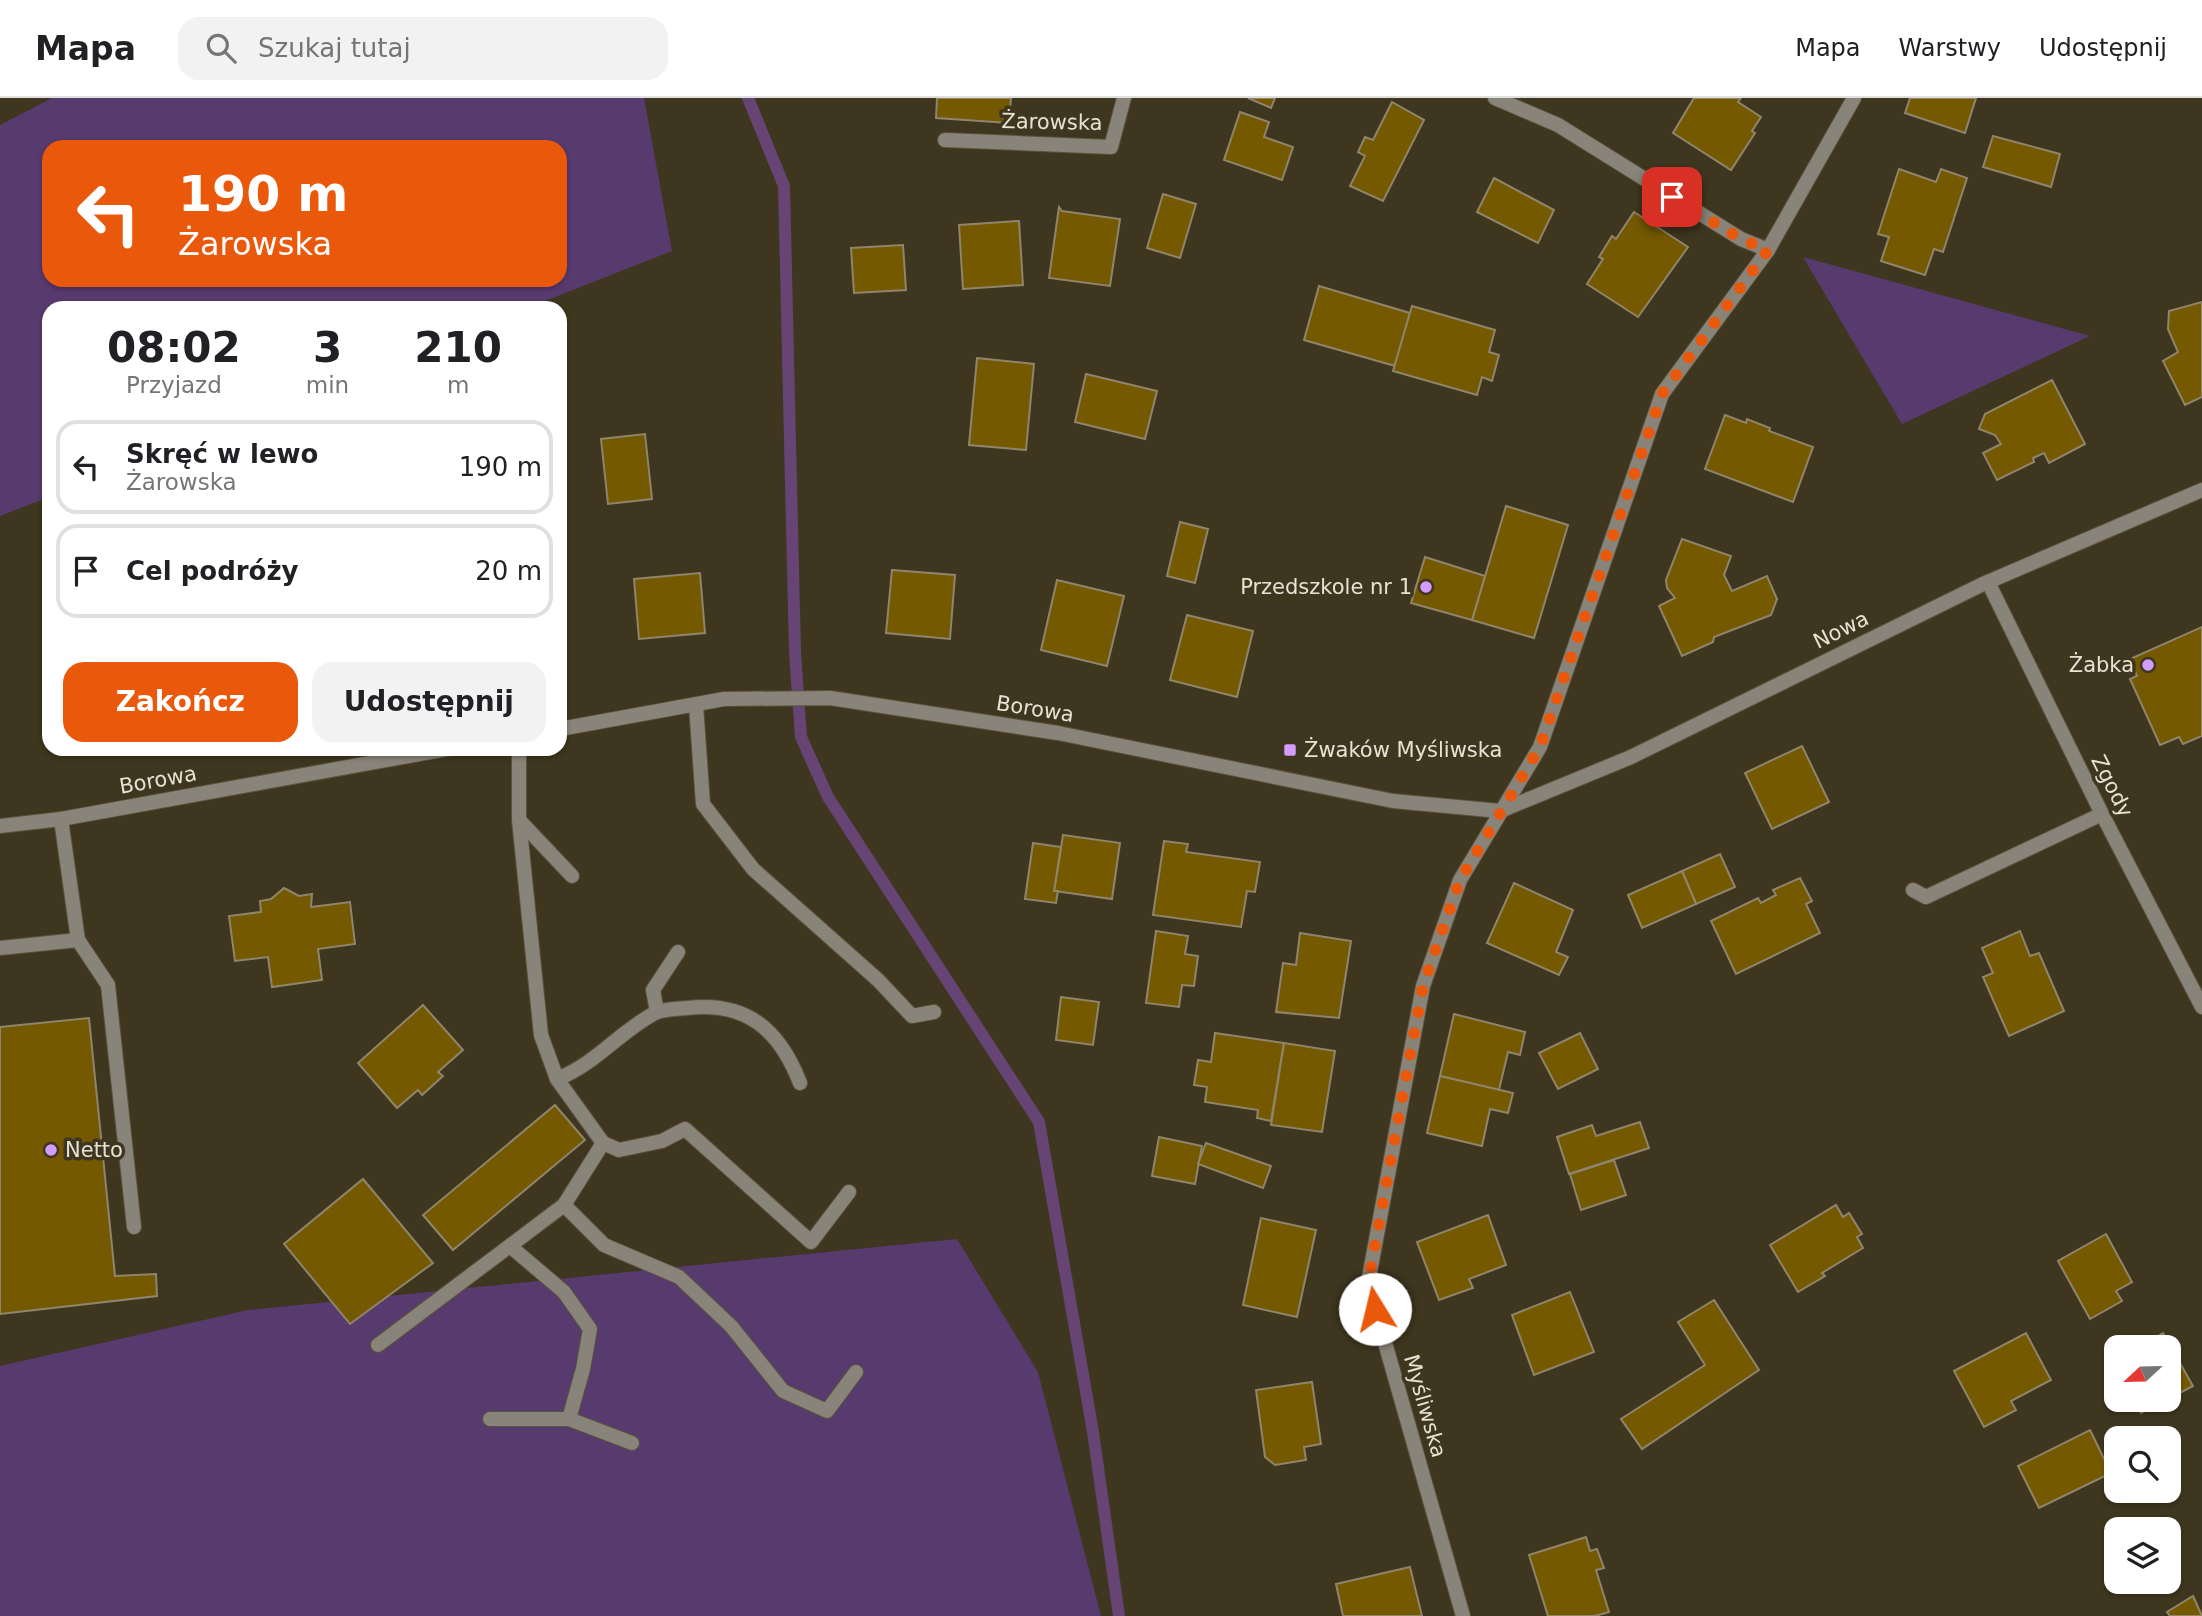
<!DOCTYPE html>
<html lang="pl">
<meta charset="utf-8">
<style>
body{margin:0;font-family:"DejaVu Sans",sans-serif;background:#f2f2f2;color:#202124;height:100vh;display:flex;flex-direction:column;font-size:26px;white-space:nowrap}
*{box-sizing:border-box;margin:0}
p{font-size:23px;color:#757577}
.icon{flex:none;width:38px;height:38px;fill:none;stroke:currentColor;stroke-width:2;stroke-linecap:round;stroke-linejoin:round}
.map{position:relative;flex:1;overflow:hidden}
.sheet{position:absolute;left:42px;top:203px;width:525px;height:455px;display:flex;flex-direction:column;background:#fff;border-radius:21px;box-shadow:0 2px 5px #0004}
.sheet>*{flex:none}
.banner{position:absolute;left:42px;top:42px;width:525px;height:147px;border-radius:21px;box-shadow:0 2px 5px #0004;background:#ea580c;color:#fff;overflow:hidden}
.needle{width:46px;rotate:248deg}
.tools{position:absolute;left:2104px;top:1237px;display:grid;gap:14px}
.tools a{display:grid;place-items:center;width:77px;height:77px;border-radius:14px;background:#fff;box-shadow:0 2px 5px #0004;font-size:35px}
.pin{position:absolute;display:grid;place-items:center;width:60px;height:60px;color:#fff;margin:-30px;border-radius:14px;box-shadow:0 4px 10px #0006}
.me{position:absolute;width:77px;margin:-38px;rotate:351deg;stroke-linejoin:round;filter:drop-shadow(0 0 5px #0008)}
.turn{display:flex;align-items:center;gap:24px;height:147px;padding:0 21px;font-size:32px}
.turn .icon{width:91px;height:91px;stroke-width:2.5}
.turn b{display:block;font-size:49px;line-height:60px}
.eta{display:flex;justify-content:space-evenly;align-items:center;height:119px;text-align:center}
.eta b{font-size:42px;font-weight:600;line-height:49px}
.action{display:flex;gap:14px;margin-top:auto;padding:14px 21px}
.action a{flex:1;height:80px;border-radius:21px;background:#ea580c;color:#fff;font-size:28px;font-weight:600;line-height:80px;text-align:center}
.action a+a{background:#f2f2f2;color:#202124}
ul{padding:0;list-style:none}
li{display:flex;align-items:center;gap:21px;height:94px;margin:0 14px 10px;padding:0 7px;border:4px solid #e0e0e0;border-radius:21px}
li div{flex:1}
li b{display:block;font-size:26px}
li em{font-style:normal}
header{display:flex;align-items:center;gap:42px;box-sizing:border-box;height:98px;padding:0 35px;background:#fff;border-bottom:2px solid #e0e0e0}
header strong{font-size:33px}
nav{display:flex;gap:38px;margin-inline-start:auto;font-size:24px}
.search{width:490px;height:63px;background:#f2f2f2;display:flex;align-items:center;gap:18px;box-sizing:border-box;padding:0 24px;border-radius:21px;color:#757577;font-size:26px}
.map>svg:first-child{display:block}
</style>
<header>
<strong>Mapa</strong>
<div class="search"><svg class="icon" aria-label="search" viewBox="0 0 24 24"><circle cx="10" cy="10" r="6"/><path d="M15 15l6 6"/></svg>Szukaj tutaj</div>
<nav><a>Mapa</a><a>Warstwy</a><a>Udostępnij</a></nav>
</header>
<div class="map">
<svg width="2202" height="1518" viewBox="0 0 2202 1518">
<rect width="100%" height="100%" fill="#3f361f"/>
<g fill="#573a6e" fill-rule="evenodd">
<path d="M52,0H644L672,153L527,210H49V399L0,418V27ZM49,49H560V182H49Z"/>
<polygon points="1803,159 2090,238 1902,326"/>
<polygon points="957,1141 1038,1274 1101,1518 0,1518 0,1268 248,1212"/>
</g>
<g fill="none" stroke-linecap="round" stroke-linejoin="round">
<polyline stroke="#664473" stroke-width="12" points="748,0 784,88 795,555 801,639 828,699 1039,1024 1093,1334 1119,1518"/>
</g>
<g fill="#745901" stroke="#8f856c" stroke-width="2">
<polygon points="937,0 1011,0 1009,25 936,20"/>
<polygon points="1248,0 1275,0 1271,10"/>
<polygon points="1694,0 1741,0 1738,4 1761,19 1752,33 1755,35 1731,72 1673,35"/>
<polygon points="1910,0 1976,0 1965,35 1905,15"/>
<polygon points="1392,4 1424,22 1383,103 1350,88 1365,58 1358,54 1365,39 1373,42"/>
<polygon points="1240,14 1269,24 1264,39 1293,49 1282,82 1224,62"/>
<polygon points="1993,38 2060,56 2051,89 1983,69"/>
<polygon points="1899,71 1936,84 1941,71 1967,80 1943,154 1934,151 1925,177 1881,163 1889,139 1878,136"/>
<polygon points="1494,80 1554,112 1538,145 1477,114"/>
<polygon points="1163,96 1196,106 1180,160 1147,150"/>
<polygon points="1059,109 1062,113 1120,121 1110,188 1049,180"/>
<polygon points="1634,114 1688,149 1638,219 1587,186 1603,161 1599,159 1612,138 1616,141"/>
<polygon points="1019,123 1023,187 963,191 959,127"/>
<polygon points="903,147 906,192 854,195 851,150"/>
<polygon points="1319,188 1410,215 1395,268 1304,242"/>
<polygon points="2202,204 2202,299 2185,307 2163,263 2178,254 2168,231 2169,213"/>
<polygon points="1412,208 1495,232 1489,254 1499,257 1492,283 1482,279 1477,297 1393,273"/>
<polygon points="977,260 1034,266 1026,352 969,347"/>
<polygon points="1086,276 1157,293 1145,341 1075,324"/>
<polygon points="2052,282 2085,346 2049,365 2044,355 2033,360 2034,364 1997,382 1983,355 2001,346 1995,337 1979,331 1985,316"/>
<polygon points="1725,317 1746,325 1747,321 1770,330 1769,333 1813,349 1793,404 1705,371"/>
<polygon points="645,336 652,401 608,406 601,341"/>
<polygon points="1506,408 1568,427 1534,540 1472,522"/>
<polygon points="1180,424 1208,431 1195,485 1167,478"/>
<polygon points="1682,441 1731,458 1724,477 1732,493 1767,478 1777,501 1771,517 1714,539 1713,544 1682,558 1659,508 1675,500 1667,490 1666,482"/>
<polygon points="1425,459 1485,478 1472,522 1411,505"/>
<polygon points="892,472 955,477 950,541 886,535"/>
<polygon points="700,475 705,535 639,541 634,481"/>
<polygon points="1057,482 1124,498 1107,568 1041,552"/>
<polygon points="1187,517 1253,533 1237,599 1170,582"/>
<polygon points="2202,529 2202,638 2183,646 2179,639 2160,647 2130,581 2137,578 2130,561"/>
<polygon points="1802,648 1829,704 1772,731 1745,675"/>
<polygon points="1063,737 1120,745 1112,801 1054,793"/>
<polygon points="1164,743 1188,746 1186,754 1260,764 1255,794 1247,793 1241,829 1153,817"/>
<polygon points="1033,745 1061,749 1054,793 1058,793 1056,805 1025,801"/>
<polygon points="1720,756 1735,789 1696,806 1682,773"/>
<polygon points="1682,773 1696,806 1642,830 1628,797"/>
<polygon points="1800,780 1812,803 1806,806 1820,835 1736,876 1711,823 1758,800 1761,805 1776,797 1773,792"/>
<polygon points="1514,785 1573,812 1556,854 1568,859 1559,877 1487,845"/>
<polygon points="284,790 299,798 312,796 311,809 350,804 355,846 318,851 322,882 272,889 268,859 235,863 229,818 261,814 260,803 271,801"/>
<polygon points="1156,833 1188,838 1185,856 1198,858 1194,888 1182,887 1179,909 1146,905"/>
<polygon points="2020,833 2030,858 2039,855 2064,913 2009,938 1983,879 1993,875 1982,850"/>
<polygon points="1300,835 1351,843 1339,920 1276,914 1283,865 1296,867"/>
<polygon points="1061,899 1099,904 1093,947 1056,942"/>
<polygon points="423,907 463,952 438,974 443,978 422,997 418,992 397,1010 358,965"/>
<polygon points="1454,916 1525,934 1520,957 1508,954 1499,992 1440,978"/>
<polygon points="89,920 115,1178 156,1176 157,1198 0,1216 0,929"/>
<polygon points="1215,935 1284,945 1271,1023 1257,1020 1258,1012 1205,1004 1207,989 1194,987 1198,962 1211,964"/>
<polygon points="1580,935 1598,971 1558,991 1539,955"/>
<polygon points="1284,945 1335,953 1322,1034 1271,1027"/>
<polygon points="1440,978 1513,995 1508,1015 1490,1011 1482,1048 1427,1035"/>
<polygon points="555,1007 585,1042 453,1152 423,1117"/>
<polygon points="1640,1024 1649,1050 1569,1076 1557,1039 1592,1027 1596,1038"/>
<polygon points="1159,1039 1202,1048 1195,1086 1152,1078"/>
<polygon points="1206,1045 1271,1068 1263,1090 1198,1066"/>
<polygon points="1614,1062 1626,1097 1581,1112 1570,1076"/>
<polygon points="363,1081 433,1165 350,1226 284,1146"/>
<polygon points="1836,1107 1843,1119 1849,1115 1862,1136 1857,1139 1863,1150 1822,1175 1825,1178 1798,1194 1770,1147"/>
<polygon points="1488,1117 1506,1167 1469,1181 1473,1190 1439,1202 1417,1144"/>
<polygon points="1261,1120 1316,1132 1297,1219 1243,1207"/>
<polygon points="2106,1136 2132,1184 2116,1193 2122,1203 2090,1221 2058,1163"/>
<polygon points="1570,1194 1594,1254 1534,1277 1512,1217"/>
<polygon points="1714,1202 1759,1272 1642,1351 1621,1321 1705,1267 1678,1224"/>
<polygon points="2026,1235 2051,1282 2011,1303 2016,1312 1984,1329 1954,1273"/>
<polygon points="2163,1235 2193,1288 2168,1301 2168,1250 2137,1250"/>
<polygon points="1312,1284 1321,1346 1304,1349 1306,1362 1275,1367 1265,1359 1256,1292"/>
<polygon points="2134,1302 2166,1302 2141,1315"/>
<polygon points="2090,1332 2111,1375 2039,1410 2018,1368"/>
<polygon points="1586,1439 1590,1453 1597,1451 1604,1470 1596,1472 1609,1514 1595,1518 1548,1518 1529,1457"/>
<polygon points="1410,1469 1422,1518 1343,1518 1336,1486"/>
<polygon points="2193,1498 2202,1518 2170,1518 2167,1514"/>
</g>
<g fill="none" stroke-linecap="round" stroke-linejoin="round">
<g stroke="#5a523c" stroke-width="16">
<g id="service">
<polyline points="696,607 703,706 753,771 878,882 912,918 934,914"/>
<polyline points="519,722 572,778"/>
<polyline points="1913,792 1926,799 2102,716"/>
<polyline points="78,842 108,887 134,1129"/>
<polyline points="0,850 78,842 61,721"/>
<polyline points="657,914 653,892 678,854"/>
<path d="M557,981C597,965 619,934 655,915C664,911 677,911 687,910C746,903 779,931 800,985"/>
<polyline points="603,1045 619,1052 662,1043 685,1031 811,1144 849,1094"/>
<polyline points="564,1107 604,1147 679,1179 731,1228 783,1293 827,1313 856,1274"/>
<polyline points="378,1247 564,1107 603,1045 557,981 541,937 519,722 519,651"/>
<polyline points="490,1321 569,1321 583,1271 590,1231 564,1194 510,1148"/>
<polyline points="569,1321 632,1345"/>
</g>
</g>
<g stroke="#5a523c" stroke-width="16">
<g id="minor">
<polyline points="1495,0 1558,27 1741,141 1768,152"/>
<polyline points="945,42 1111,49 1124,0"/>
<polyline points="1988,484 2102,716 2202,909"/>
<polyline points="560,631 724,601 830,600 1058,635 1393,703 1500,713 1631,659 1983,486 2202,392"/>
<polyline points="0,728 61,721 447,651"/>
<polyline points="1463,1518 1368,1185 1423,888 1460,782 1540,649 1662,296 1768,152 1854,0"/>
</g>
</g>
<use href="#service" stroke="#888479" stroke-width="14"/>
<use href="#minor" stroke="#888479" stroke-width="14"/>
</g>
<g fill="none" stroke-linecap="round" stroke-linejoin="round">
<polyline stroke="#ea580c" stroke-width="12" stroke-dasharray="0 21.6" points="1375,1211 1368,1185 1423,888 1460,782 1540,649 1662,296 1768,152 1741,141 1672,99"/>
</g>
<g fill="#d29dfd" stroke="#3f361f" stroke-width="2.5">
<circle cx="1426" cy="489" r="7"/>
<circle cx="2148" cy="567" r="7"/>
<rect x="1283" y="645" width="14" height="14" rx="3.5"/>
<circle cx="51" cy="1052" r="7"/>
</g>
<g text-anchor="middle" stroke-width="7" stroke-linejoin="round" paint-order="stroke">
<g font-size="21" fill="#e7e2d4" stroke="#3f361f">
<text transform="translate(1052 24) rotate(1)" y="7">Żarowska</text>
<text transform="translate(1841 532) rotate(-26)" y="7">Nowa</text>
<text transform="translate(1035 611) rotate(9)" y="7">Borowa</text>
<text transform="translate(158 682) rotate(-10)" y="7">Borowa</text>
<text transform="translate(2112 688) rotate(63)" y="7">Zgody</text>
<text transform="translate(1425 1308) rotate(74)" y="7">Myśliwska</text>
</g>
<g font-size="21" fill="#e7e2d4" stroke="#3f361f" text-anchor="end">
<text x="1412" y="496">Przedszkole nr 1</text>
<text x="2134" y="574">Żabka</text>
<text x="1304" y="659" text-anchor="start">Żwaków Myśliwska</text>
<text x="65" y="1059" text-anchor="start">Netto</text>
</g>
</g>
</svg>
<div class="tools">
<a><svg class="needle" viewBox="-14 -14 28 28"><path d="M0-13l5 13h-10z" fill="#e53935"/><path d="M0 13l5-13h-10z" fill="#757577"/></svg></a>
<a><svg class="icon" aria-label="search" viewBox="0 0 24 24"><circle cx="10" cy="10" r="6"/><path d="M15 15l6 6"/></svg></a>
<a><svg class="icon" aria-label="layers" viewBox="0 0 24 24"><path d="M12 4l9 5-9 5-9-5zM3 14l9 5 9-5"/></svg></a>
</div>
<div class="pin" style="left:1672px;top:99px;background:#d93025"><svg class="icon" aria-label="arrive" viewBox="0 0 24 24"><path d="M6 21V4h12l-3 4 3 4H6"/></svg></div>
<svg class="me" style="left:1375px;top:1211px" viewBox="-20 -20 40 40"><circle r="19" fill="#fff"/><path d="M0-13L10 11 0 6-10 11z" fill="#ea580c"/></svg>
<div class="banner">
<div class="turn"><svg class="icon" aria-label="left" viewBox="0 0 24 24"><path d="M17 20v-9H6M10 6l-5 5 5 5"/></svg><div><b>190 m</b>Żarowska</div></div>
</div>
<section class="sheet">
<div class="eta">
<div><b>08:02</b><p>Przyjazd</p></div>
<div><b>3</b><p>min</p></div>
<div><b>210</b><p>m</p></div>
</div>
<ul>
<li><svg class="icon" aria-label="left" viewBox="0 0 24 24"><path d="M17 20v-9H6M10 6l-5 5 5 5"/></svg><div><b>Skręć w lewo</b><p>Żarowska</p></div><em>190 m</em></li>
<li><svg class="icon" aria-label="arrive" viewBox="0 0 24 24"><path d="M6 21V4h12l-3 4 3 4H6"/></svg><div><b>Cel podróży</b></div><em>20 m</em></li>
</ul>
<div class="action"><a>Zakończ</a><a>Udostępnij</a></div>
</section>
</div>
